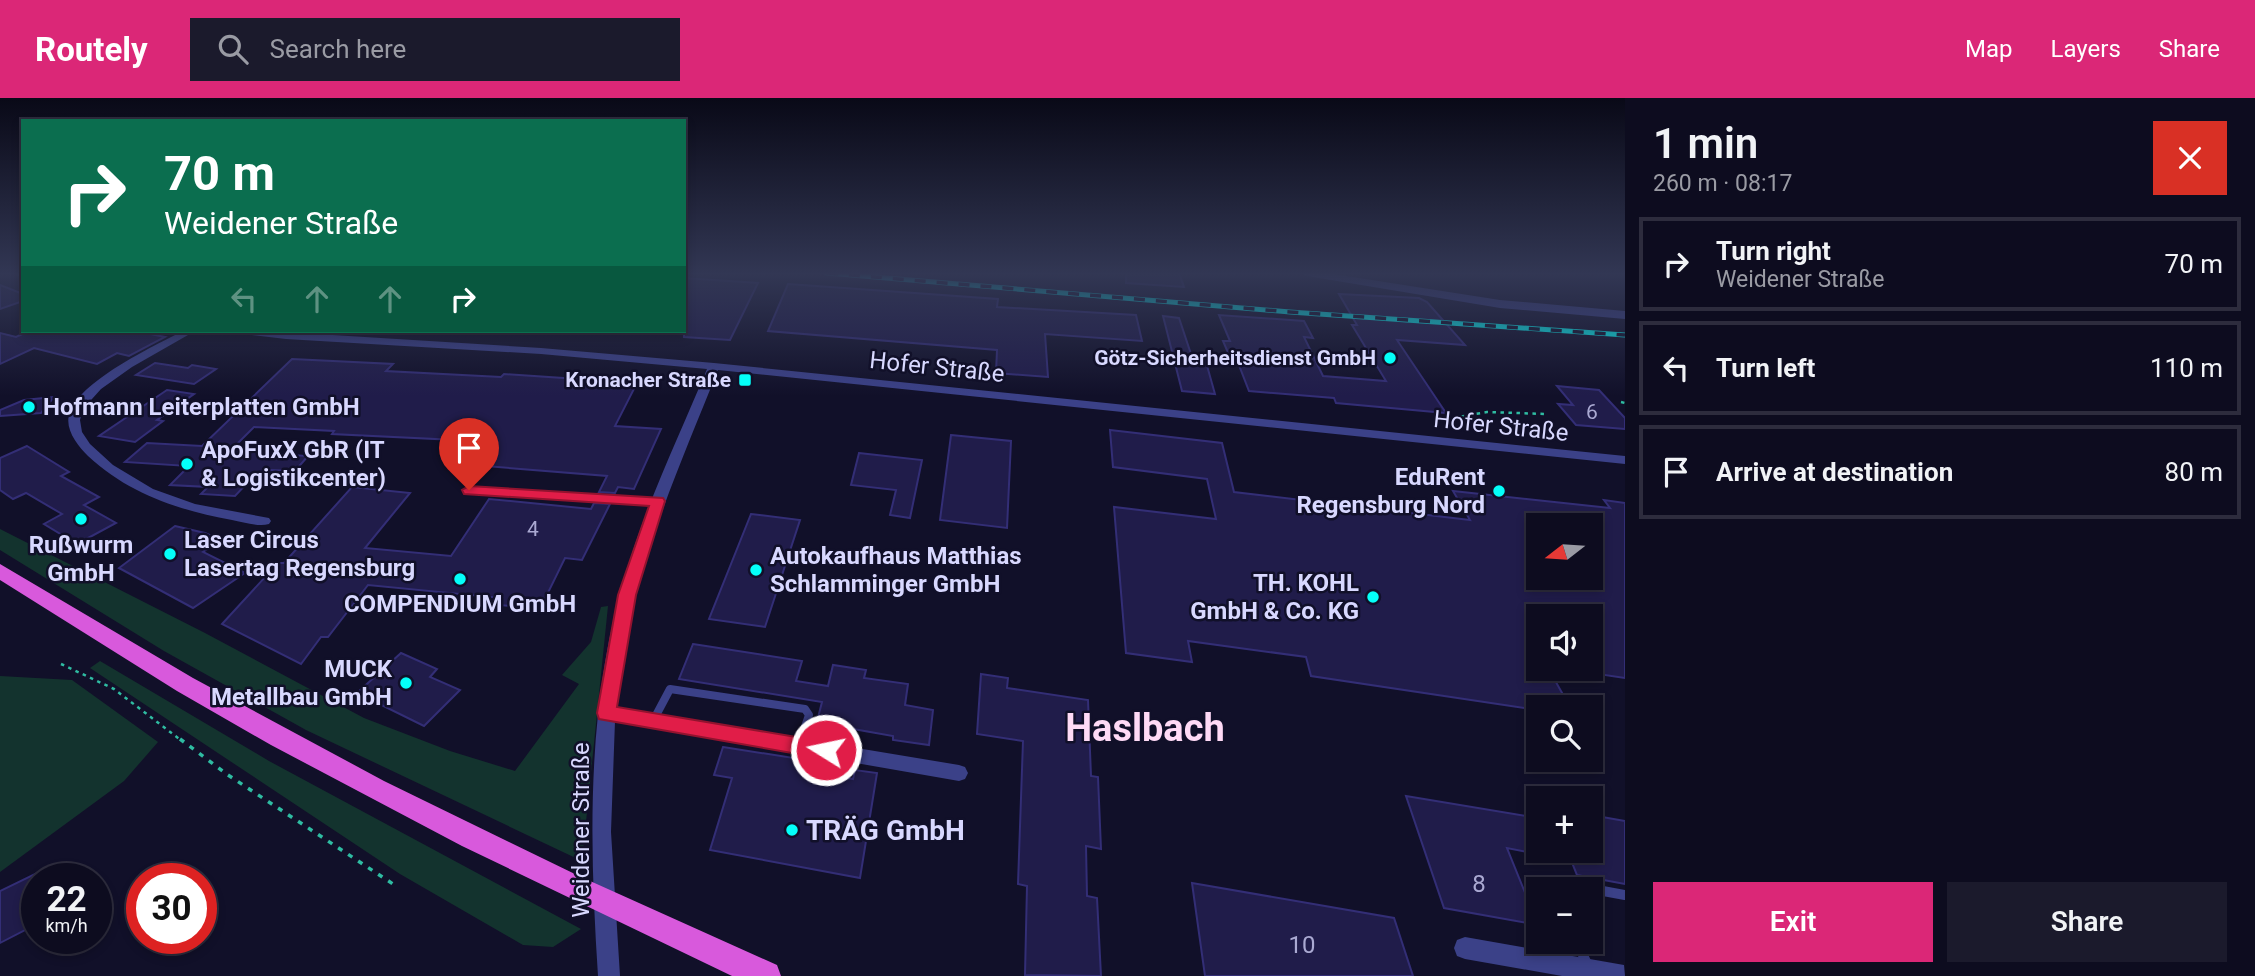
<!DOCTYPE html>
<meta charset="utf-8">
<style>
body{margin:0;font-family:Roboto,sans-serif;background:#1b1a2c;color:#f1f3f6;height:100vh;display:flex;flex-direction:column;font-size:26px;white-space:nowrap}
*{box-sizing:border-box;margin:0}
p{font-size:23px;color:#9a9ba4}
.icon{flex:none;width:38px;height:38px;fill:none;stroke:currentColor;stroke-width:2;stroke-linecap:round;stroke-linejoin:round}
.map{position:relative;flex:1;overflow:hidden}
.drawer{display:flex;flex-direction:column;background:#0d0c1f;width:630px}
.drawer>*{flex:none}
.banner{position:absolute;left:21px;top:21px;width:665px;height:214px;border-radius:0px;box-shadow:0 4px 10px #0003,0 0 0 2px #2d2c3d;background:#0b6e4f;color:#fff;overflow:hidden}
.needle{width:46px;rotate:253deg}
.buttons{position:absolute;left:1526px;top:415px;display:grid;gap:14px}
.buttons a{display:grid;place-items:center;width:77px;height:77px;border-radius:0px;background:#0d0c1f;box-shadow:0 4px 10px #0003,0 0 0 2px #2d2c3d;font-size:35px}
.speed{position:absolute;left:21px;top:765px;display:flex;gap:14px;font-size:35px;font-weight:700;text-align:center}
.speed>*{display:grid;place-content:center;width:91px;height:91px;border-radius:50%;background:#0d0c1f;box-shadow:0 4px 10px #0003,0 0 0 2px #2d2c3d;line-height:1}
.speed small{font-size:18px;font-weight:400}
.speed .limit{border:10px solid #d22;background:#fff;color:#111}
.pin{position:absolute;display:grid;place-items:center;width:60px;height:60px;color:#fff;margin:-72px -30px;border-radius:50% 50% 50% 0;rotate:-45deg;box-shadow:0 0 7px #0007}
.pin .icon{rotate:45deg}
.me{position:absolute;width:77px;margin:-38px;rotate:280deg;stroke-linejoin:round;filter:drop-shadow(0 0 5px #0008)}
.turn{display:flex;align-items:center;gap:24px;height:147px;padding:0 28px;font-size:32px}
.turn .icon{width:91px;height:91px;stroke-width:2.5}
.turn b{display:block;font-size:49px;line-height:60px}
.lanes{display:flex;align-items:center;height:66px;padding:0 28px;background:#0003;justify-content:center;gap:35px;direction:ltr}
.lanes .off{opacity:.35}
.round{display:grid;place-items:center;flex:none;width:74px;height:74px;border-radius:0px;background:#1b1a2c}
.head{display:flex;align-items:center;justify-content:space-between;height:119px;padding:0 28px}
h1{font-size:42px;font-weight:600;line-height:52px}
.primary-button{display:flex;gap:14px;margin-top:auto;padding:14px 28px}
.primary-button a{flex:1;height:80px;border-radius:0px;background:#db2777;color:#fff;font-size:28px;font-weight:600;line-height:80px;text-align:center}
.primary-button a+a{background:#1b1a2c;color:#f1f3f6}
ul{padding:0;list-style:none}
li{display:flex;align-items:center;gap:21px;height:94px;margin:0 14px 10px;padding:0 14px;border:4px solid #2d2c3d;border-radius:0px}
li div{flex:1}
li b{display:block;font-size:26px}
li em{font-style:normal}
header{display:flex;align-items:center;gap:42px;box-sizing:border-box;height:98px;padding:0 35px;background:#db2777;color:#fff}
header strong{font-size:33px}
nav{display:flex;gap:38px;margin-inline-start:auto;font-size:24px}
.search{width:490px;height:63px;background:#1b1a2c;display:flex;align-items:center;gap:18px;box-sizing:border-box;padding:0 24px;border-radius:0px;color:#9a9ba4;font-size:26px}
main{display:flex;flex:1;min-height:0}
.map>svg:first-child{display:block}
</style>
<header>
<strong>Routely</strong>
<div class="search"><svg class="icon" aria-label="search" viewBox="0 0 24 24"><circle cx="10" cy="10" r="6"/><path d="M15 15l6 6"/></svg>Search here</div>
<nav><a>Map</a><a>Layers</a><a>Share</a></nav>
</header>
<main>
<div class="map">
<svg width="1625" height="878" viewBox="0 0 1625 878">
<rect width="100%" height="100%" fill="#111029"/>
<g fill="#13332e">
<polygon points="0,431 205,535 364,620 450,653 515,673 579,586 562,577 591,544 601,509 608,508 582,763 306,632 164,553 0,452"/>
<polygon points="100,563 269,663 581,831 553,849 523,847 400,776 90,570"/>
<polygon points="0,578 72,582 158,644 124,683 0,774"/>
</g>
<g fill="#201c4a" stroke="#332e76" stroke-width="2" fill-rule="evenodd">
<polygon points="1126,175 1179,175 1184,189 1126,185"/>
<polygon points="684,180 758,185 730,242 684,239"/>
<polygon points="788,186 998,201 997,209 1136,217 1142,243 1045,236 1048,279 996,275 997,252 768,233"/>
<polygon points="0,187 23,196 23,203 0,211"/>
<polygon points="1339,196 1419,200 1427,204 1465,247 1397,242 1446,315 1336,305 1334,300 1249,293 1235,257 1229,257 1223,243 1230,243 1219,217 1304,223 1313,240 1304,239 1323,278 1386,283 1352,227 1357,227"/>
<polygon points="1163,218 1179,220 1191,256 1204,257 1215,296 1182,293"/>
<polygon points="29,233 136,233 165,239 129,258 117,255 97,266 34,250 0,266 0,235 16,239"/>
<polygon points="292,261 393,266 386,273 501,279 504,276 637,285 615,328 661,331 634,391 618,389 615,395 599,394 607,378 460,366 476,343 332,336 334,333 254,329 230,353 308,358 295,373 270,372 258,384 249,383 235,398 201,396 208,389 170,387 189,368 125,364 147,345 202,348"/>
<polygon points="155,265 188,270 192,267 216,271 194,286 136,277"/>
<polygon points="1557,288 1599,292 1625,320 1625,331 1576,327 1558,306 1573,307"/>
<polygon points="167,292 194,296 157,322 163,323 135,344 99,338"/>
<polygon points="54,299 41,315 0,318 0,312 24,302"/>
<path d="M1110,332L1222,345L1234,394L1470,422L1453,393L1610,410L1604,402L1625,405V580L1591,575V518H1538V570H1548L1570,609H1538V612L1311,578L1306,559L1188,543L1192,564L1126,555L1114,409L1216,421L1207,381L1113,369ZM1538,427H1591V480H1538Z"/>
<polygon points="951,337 1011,343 1007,430 940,422"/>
<polygon points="27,348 69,374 61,378 99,399 84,407 116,425 77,446 44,426 62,416 26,395 13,401 0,392 0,360"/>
<polygon points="859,355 922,362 910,420 890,417 896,392 851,387"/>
<polygon points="352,389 410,395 365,450 451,458 489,401 591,411 594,405 610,406 582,462 565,460 540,511 499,507 502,500 368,487 328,539 321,539 301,566 222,526 278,465 284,465"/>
<polygon points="751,416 800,422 765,529 709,521"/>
<polygon points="175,428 205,435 221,442 203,454 245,475 193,510 119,470"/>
<polygon points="693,546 802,563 796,583 828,588 833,567 866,572 864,580 908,586 905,607 933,612 929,647 893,642 893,638 853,631 851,641 814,635 822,604 679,581"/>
<polygon points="401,555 437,571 430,579 460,592 424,628 357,595"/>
<polygon points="981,576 1008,580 1007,590 1088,602 1091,678 1098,679 1101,751 1086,748 1087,798 1097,800 1101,878 1025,877 1027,788 1018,786 1023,643 977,636"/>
<polygon points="723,649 800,661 797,671 853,681 855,672 877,675 860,780 710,752 732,680 714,677"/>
<polygon points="1406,698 1538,720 1538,756 1507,750 1538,827 1444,810"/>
<polygon points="1591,717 1625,723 1625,786 1577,777 1567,752 1591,752"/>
<polygon points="37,775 37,826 0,845 0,793"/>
<polygon points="1192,785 1394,820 1413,878 1205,878"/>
</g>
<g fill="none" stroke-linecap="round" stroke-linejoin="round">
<g stroke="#2fbca2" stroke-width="2.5" stroke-dasharray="3.5 4.5" stroke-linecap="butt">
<polyline points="1621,304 1625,305"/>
<polyline points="1453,320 1487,314 1546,316"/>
<polyline points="61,566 114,591 182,643"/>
</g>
<polyline stroke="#2fbca2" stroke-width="3.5" stroke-dasharray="5 7" stroke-linecap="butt" points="180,641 228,677 393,786"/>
<polyline stroke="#3b4188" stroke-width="6" points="469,392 658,403"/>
<polyline stroke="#3b4188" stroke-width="8" points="653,623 670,591 805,611 809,617 800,643"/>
<g stroke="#3b4188" stroke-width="10">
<polyline points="799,647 801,641"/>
<polyline points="1553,791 1549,783 1625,797"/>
<polyline points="1577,844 1588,868"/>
</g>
<g fill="#3b4188" fill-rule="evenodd">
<polygon points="15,175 23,175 23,179 16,177"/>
<path d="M183,233H195L132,269L101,291L83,311L80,322L82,334L90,346L113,367L153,391L195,406L269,420L271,423L269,426C258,429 243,424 232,422C178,412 129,396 88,358C78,348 65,332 69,317C77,284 154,248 183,233Z"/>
<path d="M238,233H268L541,250L714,265L1625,358V366L718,272C672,387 627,484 616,610L959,667L965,669L968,675L965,681L959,683L615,623L611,734L620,878H598C589,740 586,601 628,468C649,400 680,336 707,271L541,256L286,241L243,236Z"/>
<polygon points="1465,839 1624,867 1625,878 1562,878 1465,861 1457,858 1454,850 1457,842"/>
</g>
<polygon fill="#3b4188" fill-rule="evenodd" points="1301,175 1327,175 1500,202 1625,213 1625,221 1500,210 1307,178"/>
<polygon fill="#d859dc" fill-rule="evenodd" points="0,466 193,580 384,683 579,778 777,867 781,878 732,878 462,748 271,647 177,593 0,482"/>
<g stroke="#04fff9" stroke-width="5">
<polyline id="rail" points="827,175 1290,214 1625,237"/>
</g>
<use href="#rail" stroke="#111029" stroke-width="3.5" stroke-dasharray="11" stroke-linecap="butt"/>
</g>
<linearGradient id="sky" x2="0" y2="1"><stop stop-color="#090917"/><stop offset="0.59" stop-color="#323754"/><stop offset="1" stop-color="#323754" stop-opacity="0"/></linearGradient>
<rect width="1625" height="298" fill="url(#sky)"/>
<polygon fill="#e11d48" stroke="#92132f" stroke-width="2" points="469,388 663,400 665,403 636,497 617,609 826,644 833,646 836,652 833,658 826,661 599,621 597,615 618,497 649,408 464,396 462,392"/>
<g fill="#04fff9" stroke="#111029" stroke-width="2.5">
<circle cx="1390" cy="260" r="7"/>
<rect x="738" y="275" width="14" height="14" rx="3.5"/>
<circle cx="29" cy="309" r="7"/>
<circle cx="187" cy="366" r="7"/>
<circle cx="1499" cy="393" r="7"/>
<circle cx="81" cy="421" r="7"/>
<circle cx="170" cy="456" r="7"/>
<circle cx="756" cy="472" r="7"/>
<circle cx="460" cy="481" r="7"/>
<circle cx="1373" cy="499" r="7"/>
<circle cx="406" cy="585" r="7"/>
<circle cx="792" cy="732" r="7"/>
</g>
<g text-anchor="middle" stroke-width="5" stroke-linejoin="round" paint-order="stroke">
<g font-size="21" font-weight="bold" fill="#d8d8ff" stroke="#111029" text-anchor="end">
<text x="1376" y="267">Götz-Sicherheitsdienst GmbH</text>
<text x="731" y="289">Kronacher Straße</text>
</g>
<g font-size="21" fill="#aaa9d2">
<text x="1592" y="321">6</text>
<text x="533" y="438">4</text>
</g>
<g font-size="24" fill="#d8d8ff" stroke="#111029">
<text transform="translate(937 269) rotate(6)" y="8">Hofer Straße</text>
<text transform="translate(1501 328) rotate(6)" y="8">Hofer Straße</text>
<text transform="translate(581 732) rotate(-90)" y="8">Weidener Straße</text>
</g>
<g font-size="24" font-weight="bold" fill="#d8d8ff" stroke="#111029" text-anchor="start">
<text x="43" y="317">Hofmann Leiterplatten GmbH</text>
<text x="201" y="360">ApoFuxX GbR (IT<tspan x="201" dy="28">&amp; Logistikcenter)</tspan></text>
<text x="1485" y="387" text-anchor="end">EduRent<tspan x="1485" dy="28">Regensburg Nord</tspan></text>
<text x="184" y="450">Laser Circus<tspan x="184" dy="28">Lasertag Regensburg</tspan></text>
<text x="81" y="455" text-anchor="middle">Rußwurm<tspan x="81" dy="28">GmbH</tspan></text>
<text x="770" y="466">Autokaufhaus Matthias<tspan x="770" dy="28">Schlamminger GmbH</tspan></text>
<text x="1359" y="493" text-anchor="end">TH. KOHL<tspan x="1359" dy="28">GmbH &amp; Co. KG</tspan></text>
<text x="460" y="514" text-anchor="middle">COMPENDIUM GmbH</text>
<text x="392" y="579" text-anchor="end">MUCK<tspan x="392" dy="28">Metallbau GmbH</tspan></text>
</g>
<g font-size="24" fill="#aaa9d2">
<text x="1479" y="794">8</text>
<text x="1302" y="855">10</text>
</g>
<g font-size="28" font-weight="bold" fill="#d8d8ff" stroke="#111029" text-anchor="start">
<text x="806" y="742">TRÄG GmbH</text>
</g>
<g font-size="38" font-weight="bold" fill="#ffdaf6" stroke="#111029">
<text x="1145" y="643">Haslbach</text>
</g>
</g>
</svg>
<div class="buttons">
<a><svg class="needle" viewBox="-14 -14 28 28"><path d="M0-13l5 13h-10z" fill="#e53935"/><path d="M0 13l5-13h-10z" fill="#9a9ba4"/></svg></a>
<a><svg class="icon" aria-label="sound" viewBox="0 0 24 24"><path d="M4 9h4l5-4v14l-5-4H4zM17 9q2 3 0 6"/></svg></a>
<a><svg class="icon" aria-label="search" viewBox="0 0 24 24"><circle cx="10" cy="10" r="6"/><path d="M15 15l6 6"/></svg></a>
<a>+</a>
<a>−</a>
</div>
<div class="speed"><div>22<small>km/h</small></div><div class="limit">30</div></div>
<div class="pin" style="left:469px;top:392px;background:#d93025"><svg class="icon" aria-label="arrive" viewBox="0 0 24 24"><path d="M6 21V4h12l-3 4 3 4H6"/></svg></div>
<svg class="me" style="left:826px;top:652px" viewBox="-20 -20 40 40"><circle r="17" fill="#e11d48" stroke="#fff" stroke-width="3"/><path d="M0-11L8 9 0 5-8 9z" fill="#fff"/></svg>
<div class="banner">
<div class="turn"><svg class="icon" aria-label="right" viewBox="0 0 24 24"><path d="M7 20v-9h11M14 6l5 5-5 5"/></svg><div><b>70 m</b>Weidener Straße</div></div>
<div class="lanes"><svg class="icon off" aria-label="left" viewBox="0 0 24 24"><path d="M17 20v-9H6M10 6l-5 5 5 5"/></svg><svg class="icon off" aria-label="ahead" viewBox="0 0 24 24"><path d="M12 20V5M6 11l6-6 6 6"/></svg><svg class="icon off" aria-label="ahead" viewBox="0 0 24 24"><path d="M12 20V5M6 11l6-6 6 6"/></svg><svg class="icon" aria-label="right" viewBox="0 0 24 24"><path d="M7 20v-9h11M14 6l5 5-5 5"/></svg></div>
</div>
</div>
<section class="drawer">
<div class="head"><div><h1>1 min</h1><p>260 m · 08:17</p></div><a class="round" style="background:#d93025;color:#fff"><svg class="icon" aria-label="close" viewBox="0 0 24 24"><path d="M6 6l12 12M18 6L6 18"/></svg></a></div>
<ul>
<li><svg class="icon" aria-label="right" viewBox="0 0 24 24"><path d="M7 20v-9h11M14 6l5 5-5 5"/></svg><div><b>Turn right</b><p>Weidener Straße</p></div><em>70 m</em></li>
<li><svg class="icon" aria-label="left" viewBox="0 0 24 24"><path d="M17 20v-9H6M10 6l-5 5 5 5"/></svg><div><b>Turn left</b></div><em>110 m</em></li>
<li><svg class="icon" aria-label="arrive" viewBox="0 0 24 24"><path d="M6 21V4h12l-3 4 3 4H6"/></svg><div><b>Arrive at destination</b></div><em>80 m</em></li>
</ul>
<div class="primary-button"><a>Exit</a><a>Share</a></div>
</section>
</main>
